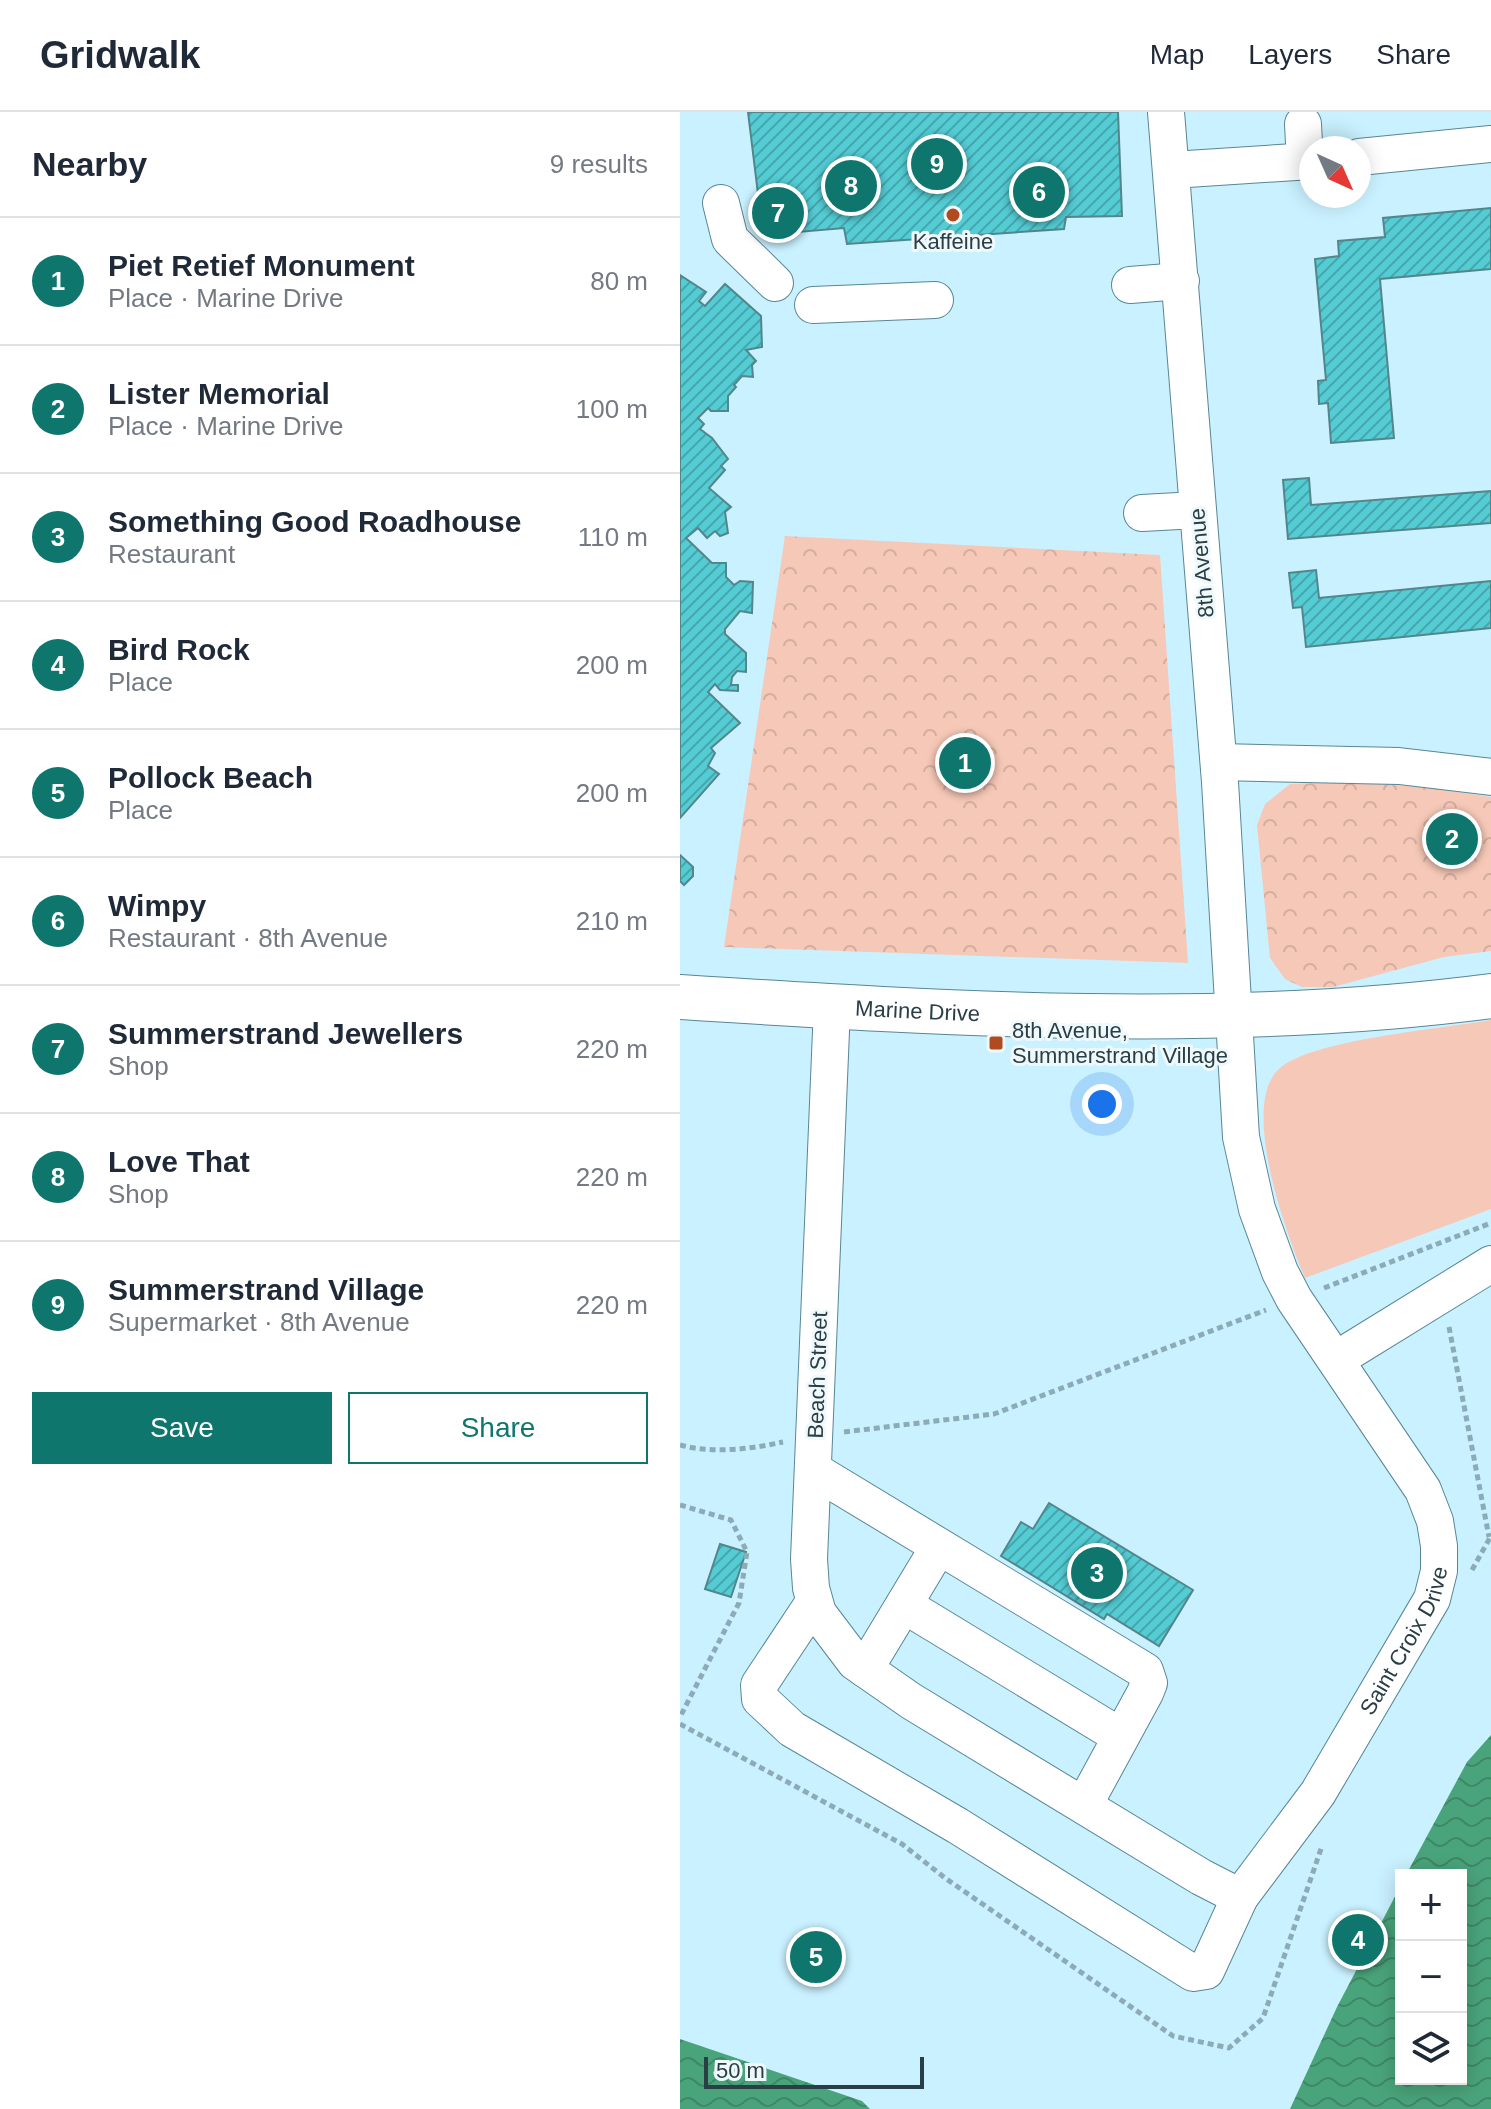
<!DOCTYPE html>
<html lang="en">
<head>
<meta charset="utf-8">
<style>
  :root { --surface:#fff; --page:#f2f2f3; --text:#1f2937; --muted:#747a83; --line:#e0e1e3; --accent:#0f766e }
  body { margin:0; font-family:Arial,sans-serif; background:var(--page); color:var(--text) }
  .controls { position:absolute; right:24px; bottom:24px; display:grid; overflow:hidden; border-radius:0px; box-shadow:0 4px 20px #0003 }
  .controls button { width:72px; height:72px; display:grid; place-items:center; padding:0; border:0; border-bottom:2px solid var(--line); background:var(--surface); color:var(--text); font:40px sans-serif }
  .compass { position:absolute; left:619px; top:24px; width:72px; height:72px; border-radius:50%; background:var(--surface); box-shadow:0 4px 20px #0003; rotate:135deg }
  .scale { position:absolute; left:24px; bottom:20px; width:220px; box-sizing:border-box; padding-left:8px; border:4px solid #2a3e45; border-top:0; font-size:22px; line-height:28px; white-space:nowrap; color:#2a3e45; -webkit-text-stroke:6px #eff9fc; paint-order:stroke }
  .you { position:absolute; left:422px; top:992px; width:28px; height:28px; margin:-20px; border:6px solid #fff; border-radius:50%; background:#1a73e8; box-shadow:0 0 0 12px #1a73e833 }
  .badge { display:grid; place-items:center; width:52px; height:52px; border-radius:50%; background:var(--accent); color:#fff; font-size:26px; font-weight:700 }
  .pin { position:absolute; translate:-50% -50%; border:4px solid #fff; box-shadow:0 2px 8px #0006 }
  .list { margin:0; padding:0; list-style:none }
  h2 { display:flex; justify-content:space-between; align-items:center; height:104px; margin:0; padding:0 32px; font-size:34px }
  h2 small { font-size:26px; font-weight:400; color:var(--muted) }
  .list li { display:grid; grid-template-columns:52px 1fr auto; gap:24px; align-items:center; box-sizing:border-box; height:128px; padding:0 32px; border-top:2px solid var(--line) }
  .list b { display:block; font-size:30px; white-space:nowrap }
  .list p { margin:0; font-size:26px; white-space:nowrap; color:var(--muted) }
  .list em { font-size:26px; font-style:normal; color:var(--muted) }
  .actions { display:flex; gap:16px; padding:24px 32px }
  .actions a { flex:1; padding:18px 0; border:2px solid var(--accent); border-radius:0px; text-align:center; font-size:28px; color:var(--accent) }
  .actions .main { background:var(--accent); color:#fff }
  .icon { flex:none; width:44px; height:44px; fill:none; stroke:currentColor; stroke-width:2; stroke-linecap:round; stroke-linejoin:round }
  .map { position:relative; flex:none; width:811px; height:1997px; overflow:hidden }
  header { display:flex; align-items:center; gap:48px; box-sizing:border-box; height:112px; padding:0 40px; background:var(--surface); border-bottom:2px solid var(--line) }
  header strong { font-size:38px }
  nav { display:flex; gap:44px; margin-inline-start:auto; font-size:28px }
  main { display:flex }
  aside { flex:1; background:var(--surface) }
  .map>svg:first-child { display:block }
</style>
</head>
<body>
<header>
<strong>Gridwalk</strong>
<nav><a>Map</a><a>Layers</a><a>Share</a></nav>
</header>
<main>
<aside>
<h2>Nearby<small>9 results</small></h2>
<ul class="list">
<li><span class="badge">1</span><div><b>Piet Retief Monument</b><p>Place · Marine Drive</p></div><em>80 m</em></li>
<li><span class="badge">2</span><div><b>Lister Memorial</b><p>Place · Marine Drive</p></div><em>100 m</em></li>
<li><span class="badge">3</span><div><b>Something Good Roadhouse</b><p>Restaurant</p></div><em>110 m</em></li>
<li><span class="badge">4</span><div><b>Bird Rock</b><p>Place</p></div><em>200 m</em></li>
<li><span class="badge">5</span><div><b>Pollock Beach</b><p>Place</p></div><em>200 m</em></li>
<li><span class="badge">6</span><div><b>Wimpy</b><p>Restaurant · 8th Avenue</p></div><em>210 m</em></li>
<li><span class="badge">7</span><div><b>Summerstrand Jewellers</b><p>Shop</p></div><em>220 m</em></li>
<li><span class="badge">8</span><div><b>Love That</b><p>Shop</p></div><em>220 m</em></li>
<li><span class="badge">9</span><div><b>Summerstrand Village</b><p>Supermarket · 8th Avenue</p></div><em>220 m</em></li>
</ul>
<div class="actions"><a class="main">Save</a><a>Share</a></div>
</aside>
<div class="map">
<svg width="811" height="1997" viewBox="0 0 811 1997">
  <defs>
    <pattern id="park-crowns" width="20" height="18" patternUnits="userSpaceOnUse" patternTransform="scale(2)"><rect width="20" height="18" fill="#f6c8b7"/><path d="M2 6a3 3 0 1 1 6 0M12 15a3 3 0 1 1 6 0" fill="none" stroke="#d3ad9f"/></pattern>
    <pattern id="water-waves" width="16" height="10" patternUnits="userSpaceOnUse" patternTransform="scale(2)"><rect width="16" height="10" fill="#4aa47b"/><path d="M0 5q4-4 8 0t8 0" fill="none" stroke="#3e8767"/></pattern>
    <pattern id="building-hatch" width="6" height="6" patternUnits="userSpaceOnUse" patternTransform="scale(2)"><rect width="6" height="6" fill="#53ccd4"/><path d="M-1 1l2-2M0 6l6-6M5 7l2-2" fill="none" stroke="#45a7ae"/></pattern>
  </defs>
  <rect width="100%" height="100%" fill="#caf1ff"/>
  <path fill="#f6c8b7" d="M811 908V1097L625 1166C607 1124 559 993 599 957 632 927 762 917 811 908Z"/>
  <g fill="url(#park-crowns)">
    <polygon points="105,424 480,443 508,851 44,835"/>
    <polygon points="676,670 752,676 811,685 811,839 764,845 653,875 622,875 605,867 590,846 577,713 585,692 610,672"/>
  </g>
  <g fill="url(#water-waves)">
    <polygon points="811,1623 811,1997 610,1997 657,1895 721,1773 721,1967 781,1967 781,1763 726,1763 787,1650"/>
    <polygon points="0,1927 182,1989 190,1997 0,1997"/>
  </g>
  <g fill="url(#building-hatch)" stroke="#53868a" stroke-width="2">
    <polygon points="68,0 438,0 442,104 386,105 384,117 167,132 164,116 83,123"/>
    <polygon points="811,96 811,157 700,167 714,326 651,331 648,291 639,292 638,269 646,268 635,147 659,144 658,129 705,125 703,106"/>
    <polygon points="0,163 26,180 19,189 25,194 45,172 81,204 82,235 66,238 76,249 72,253 73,265 62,264 54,273 56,275 48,284 48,299 31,299 28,296 18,306 24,312 20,317 32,326 48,347 41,354 45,358 29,376 51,395 45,400 48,421 40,424 35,419 27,426 18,416 6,426 32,451 46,451 46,465 54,473 60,469 73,470 72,501 60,499 45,517 45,522 66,541 66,560 57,559 52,565 51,573 58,573 58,579 40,578 35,572 28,580 60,611 31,636 35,641 28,654 39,662 0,706"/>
    <polygon points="629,366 631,393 811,379 811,411 608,427 603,368"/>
    <polygon points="636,458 639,486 811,469 811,516 626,535 622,495 613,496 609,461"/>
    <polygon points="0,743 13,755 13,764 4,773 0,769"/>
    <polygon points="369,1391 513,1478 479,1534 427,1502 424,1507 321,1444 341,1410 353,1417"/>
    <polygon points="40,1432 66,1440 51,1485 25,1477"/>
  </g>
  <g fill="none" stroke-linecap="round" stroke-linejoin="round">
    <g stroke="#588695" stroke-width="38">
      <g id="minor">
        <polyline points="623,12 625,50"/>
        <polyline points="679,45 811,32"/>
        <polyline points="492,58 631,49"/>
        <polyline points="41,91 50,127 95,171"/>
        <polyline points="450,173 501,169"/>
        <polyline points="133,193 255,188"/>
        <polyline points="462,401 517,398"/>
        <polyline points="539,650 719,654 811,665"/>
        <path id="s1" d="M152 895 129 1447 131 1476 138 1501 175 1550 231 1589 521 1765 560 1785 638 1681 752 1487 759 1459V1434L755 1409 743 1378 614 1187 600 1160 577 1097 561 1025 540 670 486 0"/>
        <polyline points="657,1247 811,1152"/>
        <polyline points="133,1358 465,1559 469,1571 465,1581 404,1693"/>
        <polyline points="134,1490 79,1573 80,1587 112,1617 278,1714 513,1861 526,1859 560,1785"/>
        <polyline points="224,1493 440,1624"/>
        <polyline points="185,1557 258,1436"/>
      </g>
    </g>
    <g stroke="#588695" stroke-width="46">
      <g id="major">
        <path id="s2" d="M0 885C269 902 543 919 811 884"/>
      </g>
    </g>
    <g stroke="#8cabb6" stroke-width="5" stroke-dasharray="6 4" stroke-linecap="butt">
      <polyline points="644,1176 811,1111"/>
      <polyline points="769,1215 809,1425"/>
      <polyline points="164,1320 314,1302 586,1198"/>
      <path d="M0 1333C34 1342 70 1337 103 1330"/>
      <polyline points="0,1393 51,1408 67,1440 59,1491 0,1605"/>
      <polyline points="792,1458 811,1424"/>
      <polyline points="0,1612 222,1732 265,1766 493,1924 549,1936 583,1906 642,1734"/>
    </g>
    <use href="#minor" stroke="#fff" stroke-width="36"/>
    <use href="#major" stroke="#fff" stroke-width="44"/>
  </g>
  <g fill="#b14b1f" stroke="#eff9fc" stroke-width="3">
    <circle cx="273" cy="103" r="8"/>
    <rect x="308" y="923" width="16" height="16" rx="4"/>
  </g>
  <g text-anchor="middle" stroke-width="6" stroke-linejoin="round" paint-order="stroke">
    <g font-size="22" fill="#2a3e45" stroke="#eff9fc">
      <text x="273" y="137">Kaffeine</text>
      <text x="332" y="926" text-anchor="start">8th Avenue,<tspan x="332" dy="25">Summerstrand Village</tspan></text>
    </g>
    <g font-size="22" fill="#2a3e45" stroke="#eff9fc">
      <text transform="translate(521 451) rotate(-95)" y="8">8th Avenue</text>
      <text dy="8" stroke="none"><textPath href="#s2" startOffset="238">Marine Drive</textPath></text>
      <text transform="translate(137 1263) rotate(-88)" y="8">Beach Street</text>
      <text dy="8" stroke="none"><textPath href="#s1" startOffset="1426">Saint Croix Drive</textPath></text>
    </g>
  </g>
</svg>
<div class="controls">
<button>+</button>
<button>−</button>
<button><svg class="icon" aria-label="layers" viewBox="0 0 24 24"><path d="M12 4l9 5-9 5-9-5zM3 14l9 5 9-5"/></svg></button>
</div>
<svg class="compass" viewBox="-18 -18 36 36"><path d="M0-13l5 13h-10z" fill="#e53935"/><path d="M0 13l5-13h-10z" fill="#747a83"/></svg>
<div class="scale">50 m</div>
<div class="you"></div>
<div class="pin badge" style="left:285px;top:651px">1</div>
<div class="pin badge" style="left:772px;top:727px">2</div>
<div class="pin badge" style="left:417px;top:1461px">3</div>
<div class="pin badge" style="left:678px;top:1828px">4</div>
<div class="pin badge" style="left:136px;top:1845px">5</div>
<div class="pin badge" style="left:359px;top:80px">6</div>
<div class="pin badge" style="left:98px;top:101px">7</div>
<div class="pin badge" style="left:171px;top:74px">8</div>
<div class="pin badge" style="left:257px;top:52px">9</div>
</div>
</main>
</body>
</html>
